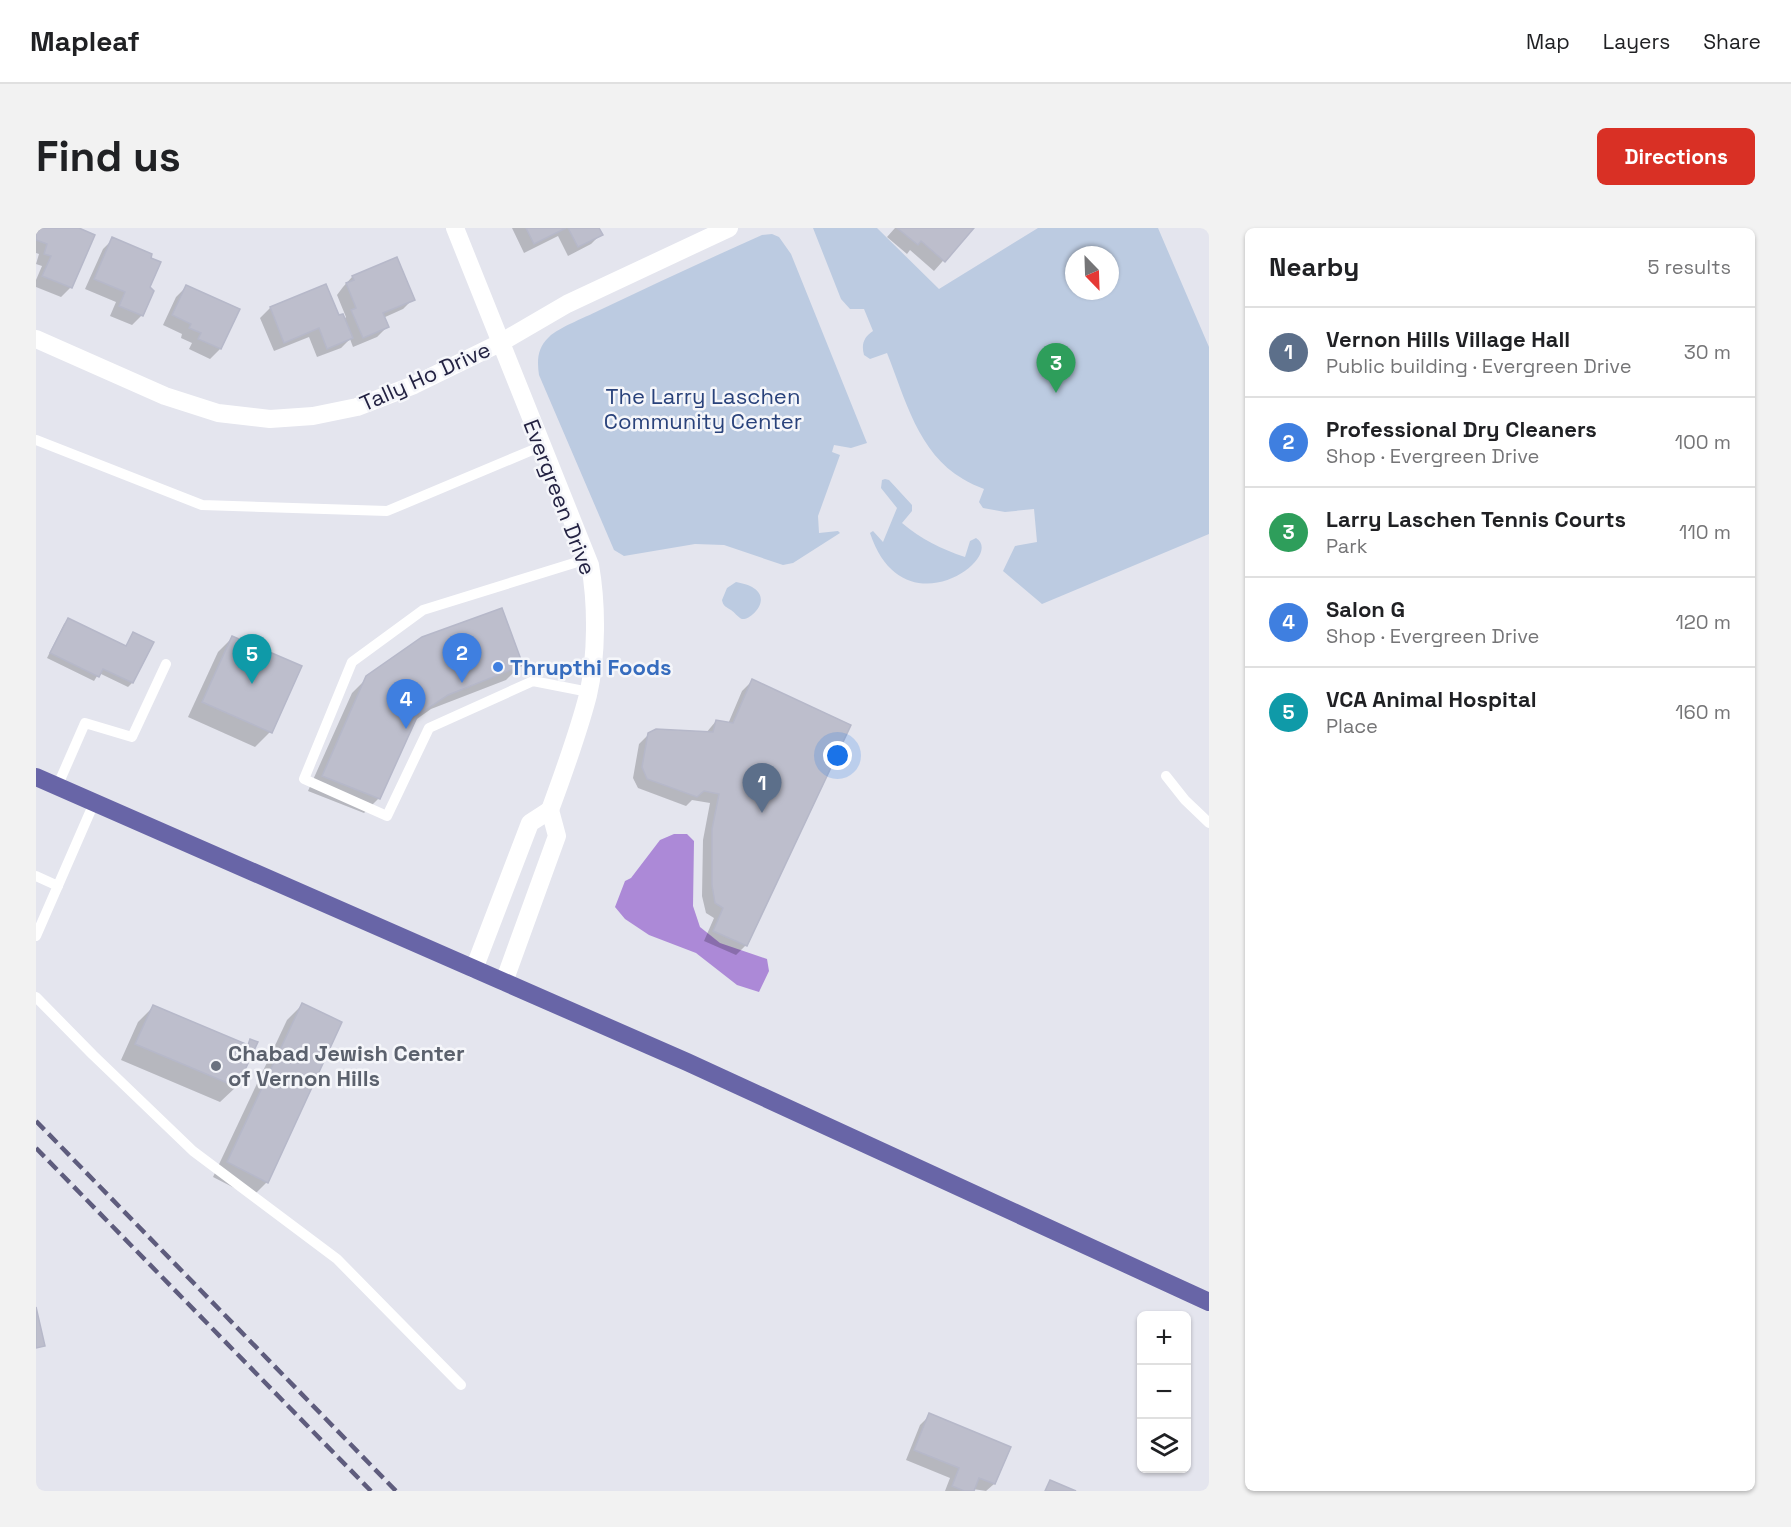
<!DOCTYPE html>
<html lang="en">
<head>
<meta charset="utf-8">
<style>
  :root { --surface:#fff; --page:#f2f2f2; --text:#202124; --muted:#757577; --line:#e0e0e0; --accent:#d93025 }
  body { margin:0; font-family:"Space Grotesk",sans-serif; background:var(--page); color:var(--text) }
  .controls { position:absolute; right:18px; bottom:18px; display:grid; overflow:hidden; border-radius:9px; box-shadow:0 2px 4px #0004 }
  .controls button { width:54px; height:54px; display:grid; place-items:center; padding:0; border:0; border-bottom:2px solid var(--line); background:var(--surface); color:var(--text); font:30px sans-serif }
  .compass { position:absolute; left:1029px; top:18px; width:54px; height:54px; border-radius:50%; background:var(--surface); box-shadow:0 2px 4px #0004; rotate:157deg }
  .you { position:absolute; left:802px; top:528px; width:21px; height:21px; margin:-15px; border:4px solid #fff; border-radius:50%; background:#1a73e8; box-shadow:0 0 0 9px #1a73e833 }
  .badge { display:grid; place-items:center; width:39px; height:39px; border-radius:50%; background:var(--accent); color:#fff; font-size:20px; font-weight:700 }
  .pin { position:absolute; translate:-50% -50px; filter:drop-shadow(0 2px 3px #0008) }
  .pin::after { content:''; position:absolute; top:32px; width:21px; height:18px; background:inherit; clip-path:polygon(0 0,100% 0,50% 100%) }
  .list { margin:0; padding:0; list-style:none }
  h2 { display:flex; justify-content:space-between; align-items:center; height:78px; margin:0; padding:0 24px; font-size:26px }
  h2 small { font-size:20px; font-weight:400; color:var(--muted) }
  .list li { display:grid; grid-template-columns:39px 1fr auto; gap:18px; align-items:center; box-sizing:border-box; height:90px; padding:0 24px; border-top:2px solid var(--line) }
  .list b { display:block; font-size:22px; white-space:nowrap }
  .list p { margin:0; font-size:20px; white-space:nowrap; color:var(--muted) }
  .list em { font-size:20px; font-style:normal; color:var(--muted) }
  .icon { flex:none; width:33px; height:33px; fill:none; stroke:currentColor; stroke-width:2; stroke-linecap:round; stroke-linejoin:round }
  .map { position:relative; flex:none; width:1173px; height:1263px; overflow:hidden; border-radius:9px }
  header { display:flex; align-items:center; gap:36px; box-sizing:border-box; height:84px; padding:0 30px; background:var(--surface); border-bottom:2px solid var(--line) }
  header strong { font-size:28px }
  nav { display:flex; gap:33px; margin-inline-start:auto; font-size:21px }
  .intro { display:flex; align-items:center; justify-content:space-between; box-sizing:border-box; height:144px; padding:0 36px }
  h1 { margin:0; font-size:42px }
  .button { padding:15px 27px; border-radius:9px; background:var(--accent); color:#fff; font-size:21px; font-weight:700 }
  main { display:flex; gap:36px; padding:0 36px }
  aside { flex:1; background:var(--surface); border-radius:9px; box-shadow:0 2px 4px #0004 }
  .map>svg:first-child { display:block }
</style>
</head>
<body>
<header>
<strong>Mapleaf</strong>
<nav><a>Map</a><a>Layers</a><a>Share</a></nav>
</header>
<div class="intro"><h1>Find us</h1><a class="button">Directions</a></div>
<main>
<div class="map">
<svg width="1173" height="1263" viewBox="0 0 1173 1263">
  <rect width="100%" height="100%" fill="#e4e5ee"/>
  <g fill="#bccbe1" fill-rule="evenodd">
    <path d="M777 0H841L903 61 1002 0H1122L1173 119V306L1006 376 967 343 979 318 1001 314 998 281 969 284 947 280 943 274 948 261C941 258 933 255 927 251 882 225 869 170 851 125L834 131 828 127C825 116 828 109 837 103L828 81H814L805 71ZM1038 27H1074V63H1038Z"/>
    <path d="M736 6 743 9 755 26 831 215 815 220 798 217 796 224 804 227 782 288 783 305 802 303 804 305 757 335 747 337 688 317 659 316 588 328 578 322 503 147C501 133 501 120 513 109 523 99 553 88 566 81 619 56 672 31 726 7Z"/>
    <path d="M849 251 853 252 876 277V283L866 295C885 311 905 321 929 329L934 313 940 310C971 329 867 405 834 305L837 303 847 314 861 280 845 260 846 252Z"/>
    <path d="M700 354C746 362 716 393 706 391 703 390 698 384 695 382 690 379 687 378 686 372L691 360Z"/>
  </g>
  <polygon fill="#ac89d7" points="638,606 651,606 658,613 657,678 664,699 684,715 731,731 733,743 723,764 701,757 660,725 613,707 589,691 579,679 589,653 595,650 624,612"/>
  <g fill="#0003">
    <polygon points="0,0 39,0 35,59 25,69 0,59 0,52 6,38 0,36 3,26 0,25"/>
    <polygon points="476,0 562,0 565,6 555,16 532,28 522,8 488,25"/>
    <polygon points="859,0 936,0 898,43 874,22 871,26 851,9"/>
    <polygon points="77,11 112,60 106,87 96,97 74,88 80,74 49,61 67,21"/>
    <polygon points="360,31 377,71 367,81 347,90 351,99 341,109 317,119 314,111 305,120 281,129 273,109 238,123 224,90 234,80 289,58 302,89 308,92 310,89 301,67 307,59 316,49"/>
    <polygon points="150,59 202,82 184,121 174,131 153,121 156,115 145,110 146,106 127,97 140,69"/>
    <polygon points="32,392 89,419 97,406 96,455 92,459 63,445 58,453 11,430 28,396"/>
    <polygon points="197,409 264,439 234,504 219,519 152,489 182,424"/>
    <polygon points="485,437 470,452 395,481 378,493 343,570 328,585 272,563 316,465 331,450"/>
    <polygon points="716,453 710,717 700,727 668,713 678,690 670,685 666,668 667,612 674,575 656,572 650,578 602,560 597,550 603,516 613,506 670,505 680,493 692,496 706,463"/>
    <polygon points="266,777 231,954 216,969 177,949 251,792"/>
    <polygon points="117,779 210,818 215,813 220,815 200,859 184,874 85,832 102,794"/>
    <polygon points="894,1187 973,1219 958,1256 950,1263 937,1261 936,1263 909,1263 914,1250 870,1232 884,1197"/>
  </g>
  <g fill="#bdbecc" stroke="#b6b8c9" stroke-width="1.5">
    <polygon points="0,0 43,0 59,7 36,60 6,48 15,28 8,26 11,16 0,12"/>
    <polygon points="490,0 530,0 498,16"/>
    <polygon points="532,0 563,0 567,7 542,19"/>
    <polygon points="861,0 938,0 909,34 885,13 882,17"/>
    <polygon points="76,9 116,26 115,30 125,34 114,59 118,63 107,88 83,78 89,64 58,51"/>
    <polygon points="361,29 379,72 347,85 353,99 327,110 315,82 320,80 310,55 318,52 316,48"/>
    <polygon points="290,56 303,87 307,86 317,110 291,121 283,100 248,115 234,79"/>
    <polygon points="150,57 204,81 185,121 162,111 165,105 153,100 155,96 136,87"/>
    <polygon points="466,380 487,437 412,467 382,487 344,571 286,548 330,448 386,409"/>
    <polygon points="32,390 90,418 97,404 118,414 97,455 67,441 63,449 14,425"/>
    <polygon points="196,408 266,438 236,505 166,474"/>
    <polygon points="716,451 815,497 711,718 677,703 687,680 679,675 676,657 676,601 683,566 668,563 661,569 611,551 606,539 612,505 620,501 677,504 680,492 697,495"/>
    <polygon points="266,775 306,794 232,955 191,934"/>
    <polygon points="117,777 212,817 214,811 222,814 201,859 99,816"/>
    <polygon points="0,1079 9,1118 0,1120"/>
    <polygon points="893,1185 975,1219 959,1256 943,1250 938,1263 928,1263 916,1258 923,1240 878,1222"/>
    <polygon points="1014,1252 1040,1263 1009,1263"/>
  </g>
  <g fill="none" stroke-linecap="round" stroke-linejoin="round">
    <g stroke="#fff" stroke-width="10">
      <polyline points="0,212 166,277 351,283 506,218"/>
      <polyline points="551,331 387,382 316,434 268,551 351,588 393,500 497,453 553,464"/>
      <polyline points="1130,548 1149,572 1173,595"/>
      <polyline points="21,559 49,495 96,509 130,436"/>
      <polyline points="0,648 22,658"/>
      <polyline points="0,708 58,575"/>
      <polyline points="0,769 57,827 157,923 301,1031 425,1157"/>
    </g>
    <g stroke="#fff" stroke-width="18">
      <path d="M419 0 554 337C561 376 561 428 552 467 542 506 528 544 514 582"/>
      <polyline points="0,111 129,168 182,185 234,191 277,188 321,179 378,157 464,115 531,76 693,0"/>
      <polyline points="438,741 494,595 514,582 521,608 468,754"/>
    </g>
    <polyline stroke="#6865a7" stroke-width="18" points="0,549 651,834 1173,1074"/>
    <g stroke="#5e5c7d" stroke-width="4.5" stroke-dasharray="12 6" stroke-linecap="butt">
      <polyline points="0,893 360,1263"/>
      <polyline points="0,920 335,1263"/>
    </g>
  </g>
  <circle fill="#3f7fe0" stroke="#f5f6fa" stroke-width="2" cx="462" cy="439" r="6"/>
  <circle fill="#6b7280" stroke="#f5f6fa" stroke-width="2" cx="180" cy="838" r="6"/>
  <g text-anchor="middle" stroke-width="5" stroke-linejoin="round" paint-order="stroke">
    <g font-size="22" fill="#232242" stroke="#f5f6fa">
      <text transform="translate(389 148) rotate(-24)" y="8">Tally Ho Drive</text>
      <text transform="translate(524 269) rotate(69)" y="8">Evergreen Drive</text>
    </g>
    <g font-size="22" fill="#29427b" stroke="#f5f6fa">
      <text x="667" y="176">The Larry Laschen<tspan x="667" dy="25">Community Center</tspan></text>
    </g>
    <g font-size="22" font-weight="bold" fill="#366cbe" stroke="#f5f6fa" text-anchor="start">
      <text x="474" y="447">Thrupthi Foods</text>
    </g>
    <g font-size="22" font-weight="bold" fill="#5b616d" stroke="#f5f6fa" text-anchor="start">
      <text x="192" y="833">Chabad Jewish Center<tspan x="192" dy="25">of Vernon Hills</tspan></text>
    </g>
  </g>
</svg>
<div class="controls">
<button>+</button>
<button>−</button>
<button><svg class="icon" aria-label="layers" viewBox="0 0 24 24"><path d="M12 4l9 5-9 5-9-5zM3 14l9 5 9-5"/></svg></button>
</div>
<svg class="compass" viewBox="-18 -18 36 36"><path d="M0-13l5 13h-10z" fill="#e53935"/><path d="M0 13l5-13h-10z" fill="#757577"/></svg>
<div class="you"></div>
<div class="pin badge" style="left:726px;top:585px;background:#5c6f8a">1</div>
<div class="pin badge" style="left:426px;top:455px;background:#3f7fe0">2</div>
<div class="pin badge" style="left:1020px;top:165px;background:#2e9e5b">3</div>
<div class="pin badge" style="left:370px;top:501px;background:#3f7fe0">4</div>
<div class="pin badge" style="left:216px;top:456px;background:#0f9aa8">5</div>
</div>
<aside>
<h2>Nearby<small>5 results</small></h2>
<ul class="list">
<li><span class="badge" style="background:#5c6f8a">1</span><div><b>Vernon Hills Village Hall</b><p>Public building · Evergreen Drive</p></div><em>30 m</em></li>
<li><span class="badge" style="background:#3f7fe0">2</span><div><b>Professional Dry Cleaners</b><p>Shop · Evergreen Drive</p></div><em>100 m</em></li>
<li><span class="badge" style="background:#2e9e5b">3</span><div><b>Larry Laschen Tennis Courts</b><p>Park</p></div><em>110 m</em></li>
<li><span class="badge" style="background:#3f7fe0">4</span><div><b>Salon G</b><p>Shop · Evergreen Drive</p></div><em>120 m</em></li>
<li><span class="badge" style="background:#0f9aa8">5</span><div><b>VCA Animal Hospital</b><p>Place</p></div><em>160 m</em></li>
</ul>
</aside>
</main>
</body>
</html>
